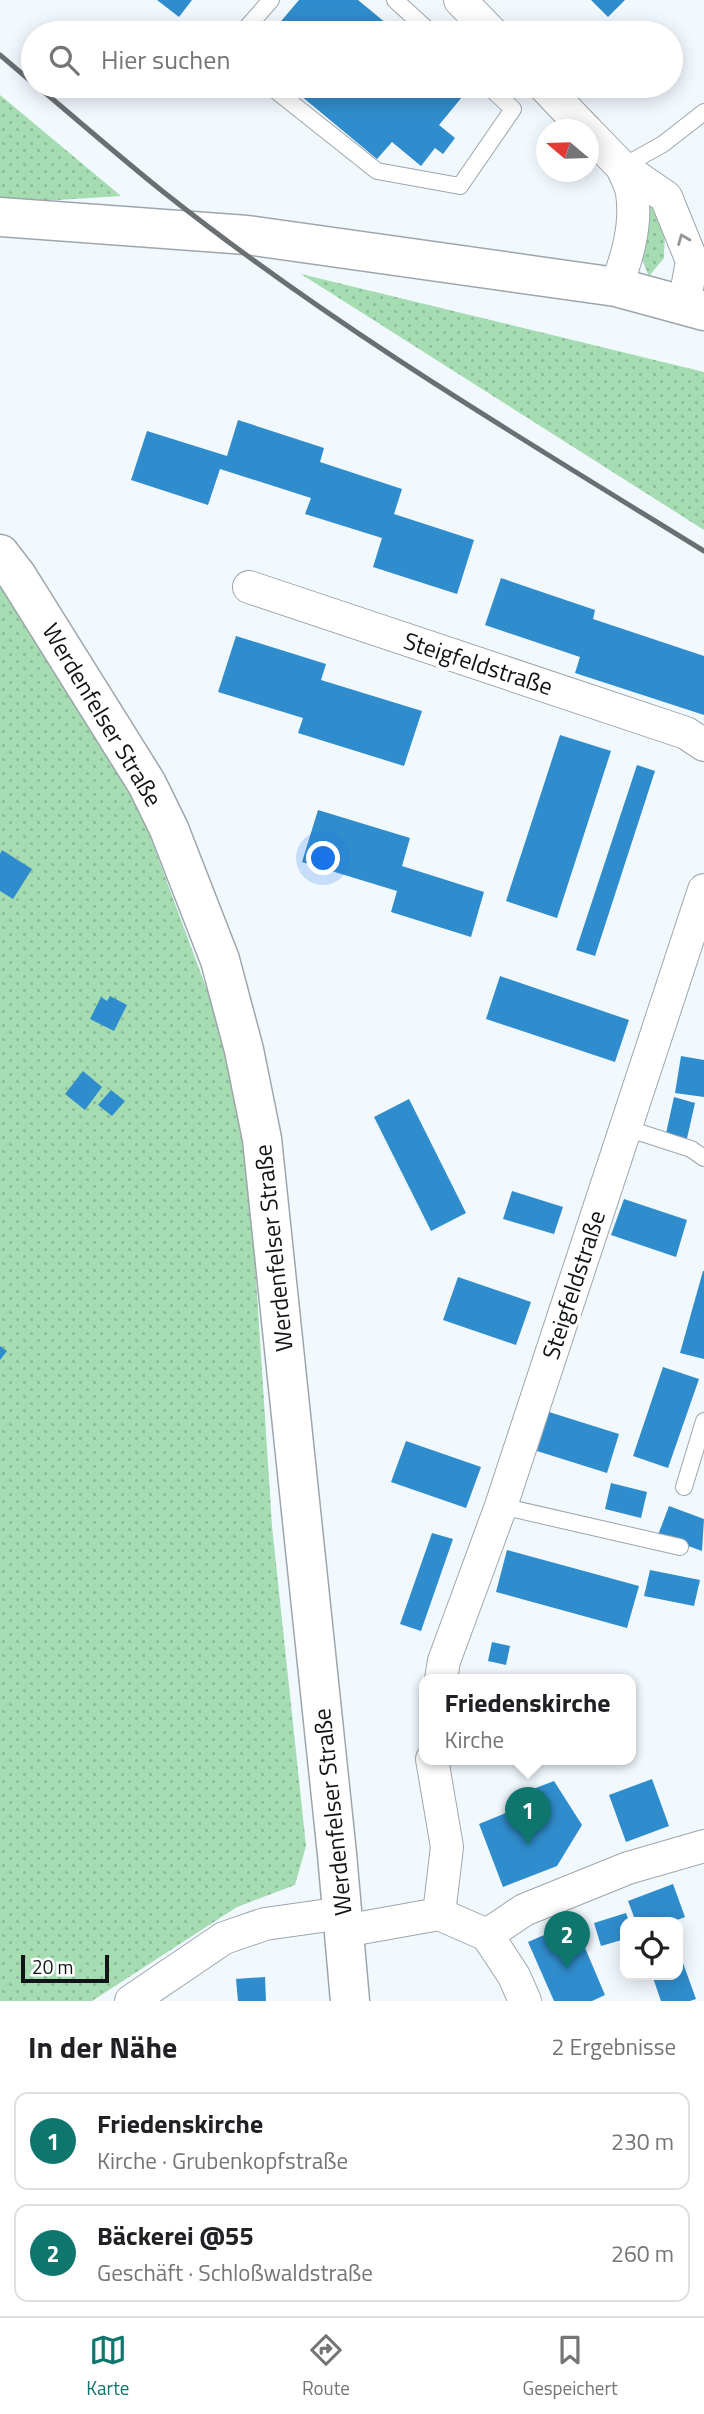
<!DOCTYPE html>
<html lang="de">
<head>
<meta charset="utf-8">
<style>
  :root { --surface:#fff; --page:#f6f6f6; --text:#202124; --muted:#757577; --line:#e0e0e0; --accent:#0f766e }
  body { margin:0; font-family:"Titillium Web",sans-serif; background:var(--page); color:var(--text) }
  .controls { position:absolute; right:21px; bottom:21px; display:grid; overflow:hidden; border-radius:14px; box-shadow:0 4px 18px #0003 }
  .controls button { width:63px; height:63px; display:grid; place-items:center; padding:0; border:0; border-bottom:2px solid var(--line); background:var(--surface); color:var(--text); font:35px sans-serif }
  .compass { position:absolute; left:536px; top:119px; width:63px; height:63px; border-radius:50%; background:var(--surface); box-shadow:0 4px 18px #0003; rotate:289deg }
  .scale { position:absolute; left:21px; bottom:18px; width:88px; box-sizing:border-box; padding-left:7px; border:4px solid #121517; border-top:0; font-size:19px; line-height:24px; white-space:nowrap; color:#121517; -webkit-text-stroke:5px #fff; paint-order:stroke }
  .you { position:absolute; left:324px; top:859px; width:24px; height:24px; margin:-18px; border:5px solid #fff; border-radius:50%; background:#1a73e8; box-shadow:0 0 0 10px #1a73e833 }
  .badge { display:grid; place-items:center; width:46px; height:46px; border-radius:50%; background:var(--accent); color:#fff; font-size:23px; font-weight:700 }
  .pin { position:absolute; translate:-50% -58px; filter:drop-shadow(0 2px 4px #0008) }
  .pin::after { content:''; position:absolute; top:37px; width:24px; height:21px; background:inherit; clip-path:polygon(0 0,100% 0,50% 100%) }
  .popup { position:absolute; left:419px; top:1674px; width:217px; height:91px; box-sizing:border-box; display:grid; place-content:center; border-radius:14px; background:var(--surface); filter:drop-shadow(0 2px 5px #0005); font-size:23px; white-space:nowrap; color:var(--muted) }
  .popup b { font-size:26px; color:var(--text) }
  .popup::after { content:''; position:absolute; left:50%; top:100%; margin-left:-14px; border:14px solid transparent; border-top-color:var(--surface) }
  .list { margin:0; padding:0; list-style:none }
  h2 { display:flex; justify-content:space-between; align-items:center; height:91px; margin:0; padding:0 28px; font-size:30px }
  h2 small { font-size:23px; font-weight:400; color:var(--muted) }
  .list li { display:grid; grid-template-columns:46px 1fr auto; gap:21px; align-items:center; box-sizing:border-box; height:98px; margin:0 14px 14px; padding:0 14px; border:2px solid var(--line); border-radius:14px }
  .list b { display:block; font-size:26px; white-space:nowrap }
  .list p { margin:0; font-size:23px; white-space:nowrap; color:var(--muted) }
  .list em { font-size:23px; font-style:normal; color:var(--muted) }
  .icon { flex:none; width:38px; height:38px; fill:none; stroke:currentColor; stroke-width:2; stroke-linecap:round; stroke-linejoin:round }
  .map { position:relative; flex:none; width:704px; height:2001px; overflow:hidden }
  .search { position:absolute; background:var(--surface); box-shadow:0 4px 18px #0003; left:21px; right:21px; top:21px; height:77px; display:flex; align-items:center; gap:18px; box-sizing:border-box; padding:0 24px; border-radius:38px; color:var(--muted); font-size:26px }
  .sheet { height:315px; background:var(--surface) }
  nav { display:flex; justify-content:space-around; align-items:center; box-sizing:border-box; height:98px; border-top:2px solid var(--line); background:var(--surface); font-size:19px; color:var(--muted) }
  nav a { display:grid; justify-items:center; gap:4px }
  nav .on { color:var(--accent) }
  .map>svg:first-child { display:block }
</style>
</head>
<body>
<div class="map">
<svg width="704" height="2001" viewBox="0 0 704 2001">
  <defs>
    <pattern id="grass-dots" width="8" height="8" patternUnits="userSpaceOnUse" patternTransform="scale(1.75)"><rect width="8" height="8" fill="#a5dcb2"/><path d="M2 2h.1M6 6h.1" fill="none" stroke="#8dbc98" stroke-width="1.8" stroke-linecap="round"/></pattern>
  </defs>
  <rect width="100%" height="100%" fill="#f1f8fe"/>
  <g fill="url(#grass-dots)">
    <polygon points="0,95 121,196 42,201 0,197"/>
    <polygon points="643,201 657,211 665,230 664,258 649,276 639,253"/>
    <polygon points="301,274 704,372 704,530"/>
    <polygon points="0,582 107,744 144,820 217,1017 248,1153 272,1526 306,1846 295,1885 237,1907 92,2001 0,2001"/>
  </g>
  <g fill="#308dcd">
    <polygon points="157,0 192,0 179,17"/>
    <polygon points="299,0 358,0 398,33 271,33"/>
    <polygon points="591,0 625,0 608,17"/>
    <polygon points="289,86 461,86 467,91 439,125 455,138 443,154 435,148 421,166 392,142 377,159"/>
    <polygon points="238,420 324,448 320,462 402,489 394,514 474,540 457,594 373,567 382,538 305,514 311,498 220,469 208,505 131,480 147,431 227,456"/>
    <polygon points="501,578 595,610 593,619 704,656 704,715 575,673 580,657 485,625"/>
    <polygon points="236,636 326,664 321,680 422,711 404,766 298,733 303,718 218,692"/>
    <polygon points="560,735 611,751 557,918 506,901"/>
    <polygon points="637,765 655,771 595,956 576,950"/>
    <polygon points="318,810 410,838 402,866 484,892 471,937 391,912 397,891 302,862"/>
    <polygon points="2,850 32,869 13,899 0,891 0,854"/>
    <polygon points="500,976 629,1020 615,1062 486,1019"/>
    <polygon points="110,996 127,1005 114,1031 90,1019 101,997 107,1001"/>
    <polygon points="681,1056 704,1060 704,1097 675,1093"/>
    <polygon points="83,1071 102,1087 85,1110 65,1094"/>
    <polygon points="111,1090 125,1101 112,1116 98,1105"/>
    <polygon points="674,1097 695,1103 686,1143 665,1138"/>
    <polygon points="409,1099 466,1213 431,1231 374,1117"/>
    <polygon points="512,1191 563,1207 554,1234 503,1219"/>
    <polygon points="624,1199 687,1220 676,1257 611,1235"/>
    <polygon points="703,1271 704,1271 704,1359 680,1353"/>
    <polygon points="458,1277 531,1302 516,1345 443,1320"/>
    <polygon points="0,1346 7,1351 0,1360"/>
    <polygon points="663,1367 699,1379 668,1468 633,1456"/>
    <polygon points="549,1412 619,1434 607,1473 537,1451"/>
    <polygon points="406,1441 481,1467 466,1508 391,1482"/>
    <polygon points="611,1483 647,1492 641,1518 605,1509"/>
    <polygon points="669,1506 704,1519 702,1551 658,1535"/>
    <polygon points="432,1533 453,1539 421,1631 400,1624"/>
    <polygon points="507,1550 639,1586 627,1628 496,1592"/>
    <polygon points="650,1570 700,1580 694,1606 644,1596"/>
    <polygon points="492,1642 510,1646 506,1665 488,1661"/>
    <polygon points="652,1779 669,1826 626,1842 609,1795"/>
    <polygon points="554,1781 582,1825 557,1866 503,1887 479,1824 518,1808 515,1796"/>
    <polygon points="673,1884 685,1917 672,1922 636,1922 628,1901"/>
    <polygon points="626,1913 629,1922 625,1922 625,1939 601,1946 594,1923"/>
    <polygon points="574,1922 605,1995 592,2001 554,2001 528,1942"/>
    <polygon points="683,1963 696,1999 690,2001 661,2001 652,1975 678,1975 678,1965"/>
    <polygon points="265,1977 266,2001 238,2001 236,1979"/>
  </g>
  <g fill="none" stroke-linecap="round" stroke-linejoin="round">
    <g stroke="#9ea6ad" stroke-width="18">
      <g id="service">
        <polyline points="395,0 431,33"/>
        <polyline points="242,33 271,0"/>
        <polyline points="270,86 377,171 460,186 513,109 488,86"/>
        <polyline points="622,167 663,144 704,112"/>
        <polyline points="626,1128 691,1149 704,1158"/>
        <polyline points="684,1487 704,1421"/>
        <polyline points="501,1506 680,1547"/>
      </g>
    </g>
    <g stroke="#9ea6ad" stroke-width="34">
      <g id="minor">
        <polyline points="460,0 492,33"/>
        <polyline points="544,86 586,130"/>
        <polyline points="588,132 622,167 666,197 692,261 684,305"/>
        <path d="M616 287C627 258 637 225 632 193 631 185 625 175 622 167"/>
        <polyline points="249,587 686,733 704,745"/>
        <polyline points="441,1679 444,1661 501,1506 704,890"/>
        <polyline points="432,1759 447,1847 439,1914"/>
        <polyline points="344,1931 439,1914 487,1935"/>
        <polyline points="487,1935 524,1910 628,1868 704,1846"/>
        <polyline points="487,1935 514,1976 525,2001"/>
        <polyline points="131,2001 224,1938 265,1924 343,1913"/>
      </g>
    </g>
    <g stroke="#9ea6ad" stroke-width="41">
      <g id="tertiary">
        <polyline points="0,217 247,235 616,287 704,311"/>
        <polyline points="0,554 17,576 147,784 169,829 220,960 244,1050 262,1139 337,1854 350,2001"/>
      </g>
    </g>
    <use href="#service" stroke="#fff" stroke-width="16"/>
    <use href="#minor" stroke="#fff" stroke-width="32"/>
    <use href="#tertiary" stroke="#fff" stroke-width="38"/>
    <g stroke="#6a6f72" stroke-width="5">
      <polyline points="0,55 33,83"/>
      <path d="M37 86C80 122 122 159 166 194 335 328 521 438 704 551"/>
    </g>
  </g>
  <defs><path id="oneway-chevron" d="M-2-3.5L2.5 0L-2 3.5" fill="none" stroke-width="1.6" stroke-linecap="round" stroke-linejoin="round" transform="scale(1.75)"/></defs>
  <use stroke="#949697" href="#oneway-chevron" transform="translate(683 239) rotate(-112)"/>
  <g text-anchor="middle" stroke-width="7" stroke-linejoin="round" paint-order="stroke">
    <g font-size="24" fill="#121517" stroke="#fff">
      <text transform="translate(478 664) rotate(18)" y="8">Steigfeldstraße</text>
      <text transform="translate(102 715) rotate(59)" y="8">Werdenfelser Straße</text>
      <text transform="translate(274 1248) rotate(-96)" y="8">Werdenfelser Straße</text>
      <text transform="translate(574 1285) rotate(-72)" y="8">Steigfeldstraße</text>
      <text transform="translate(333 1812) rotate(-96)" y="8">Werdenfelser Straße</text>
    </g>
  </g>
</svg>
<div class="controls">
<button><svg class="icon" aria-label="locate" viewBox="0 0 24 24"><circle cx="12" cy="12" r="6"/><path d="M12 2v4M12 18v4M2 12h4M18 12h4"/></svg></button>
</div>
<svg class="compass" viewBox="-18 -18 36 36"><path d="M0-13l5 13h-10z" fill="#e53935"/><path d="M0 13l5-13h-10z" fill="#757577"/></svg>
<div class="scale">20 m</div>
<div class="you"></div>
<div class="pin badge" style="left:528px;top:1845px">1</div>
<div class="popup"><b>Friedenskirche</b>Kirche</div>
<div class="pin badge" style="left:567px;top:1969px">2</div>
<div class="search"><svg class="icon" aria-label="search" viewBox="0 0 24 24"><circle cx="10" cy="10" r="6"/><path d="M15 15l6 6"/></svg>Hier suchen</div>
</div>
<section class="sheet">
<h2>In der Nähe<small>2 Ergebnisse</small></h2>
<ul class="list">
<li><span class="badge">1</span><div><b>Friedenskirche</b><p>Kirche · Grubenkopfstraße</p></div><em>230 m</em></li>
<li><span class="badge">2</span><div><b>Bäckerei @55</b><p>Geschäft · Schloßwaldstraße</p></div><em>260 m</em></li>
</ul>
</section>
<nav>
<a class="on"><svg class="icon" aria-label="map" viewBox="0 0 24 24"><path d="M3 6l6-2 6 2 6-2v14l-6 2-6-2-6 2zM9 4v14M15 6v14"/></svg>Karte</a>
<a><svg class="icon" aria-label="directions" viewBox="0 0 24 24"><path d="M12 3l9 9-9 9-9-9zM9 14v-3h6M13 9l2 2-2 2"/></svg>Route</a>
<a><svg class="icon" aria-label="saved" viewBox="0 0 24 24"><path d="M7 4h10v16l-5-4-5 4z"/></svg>Gespeichert</a>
</nav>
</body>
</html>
